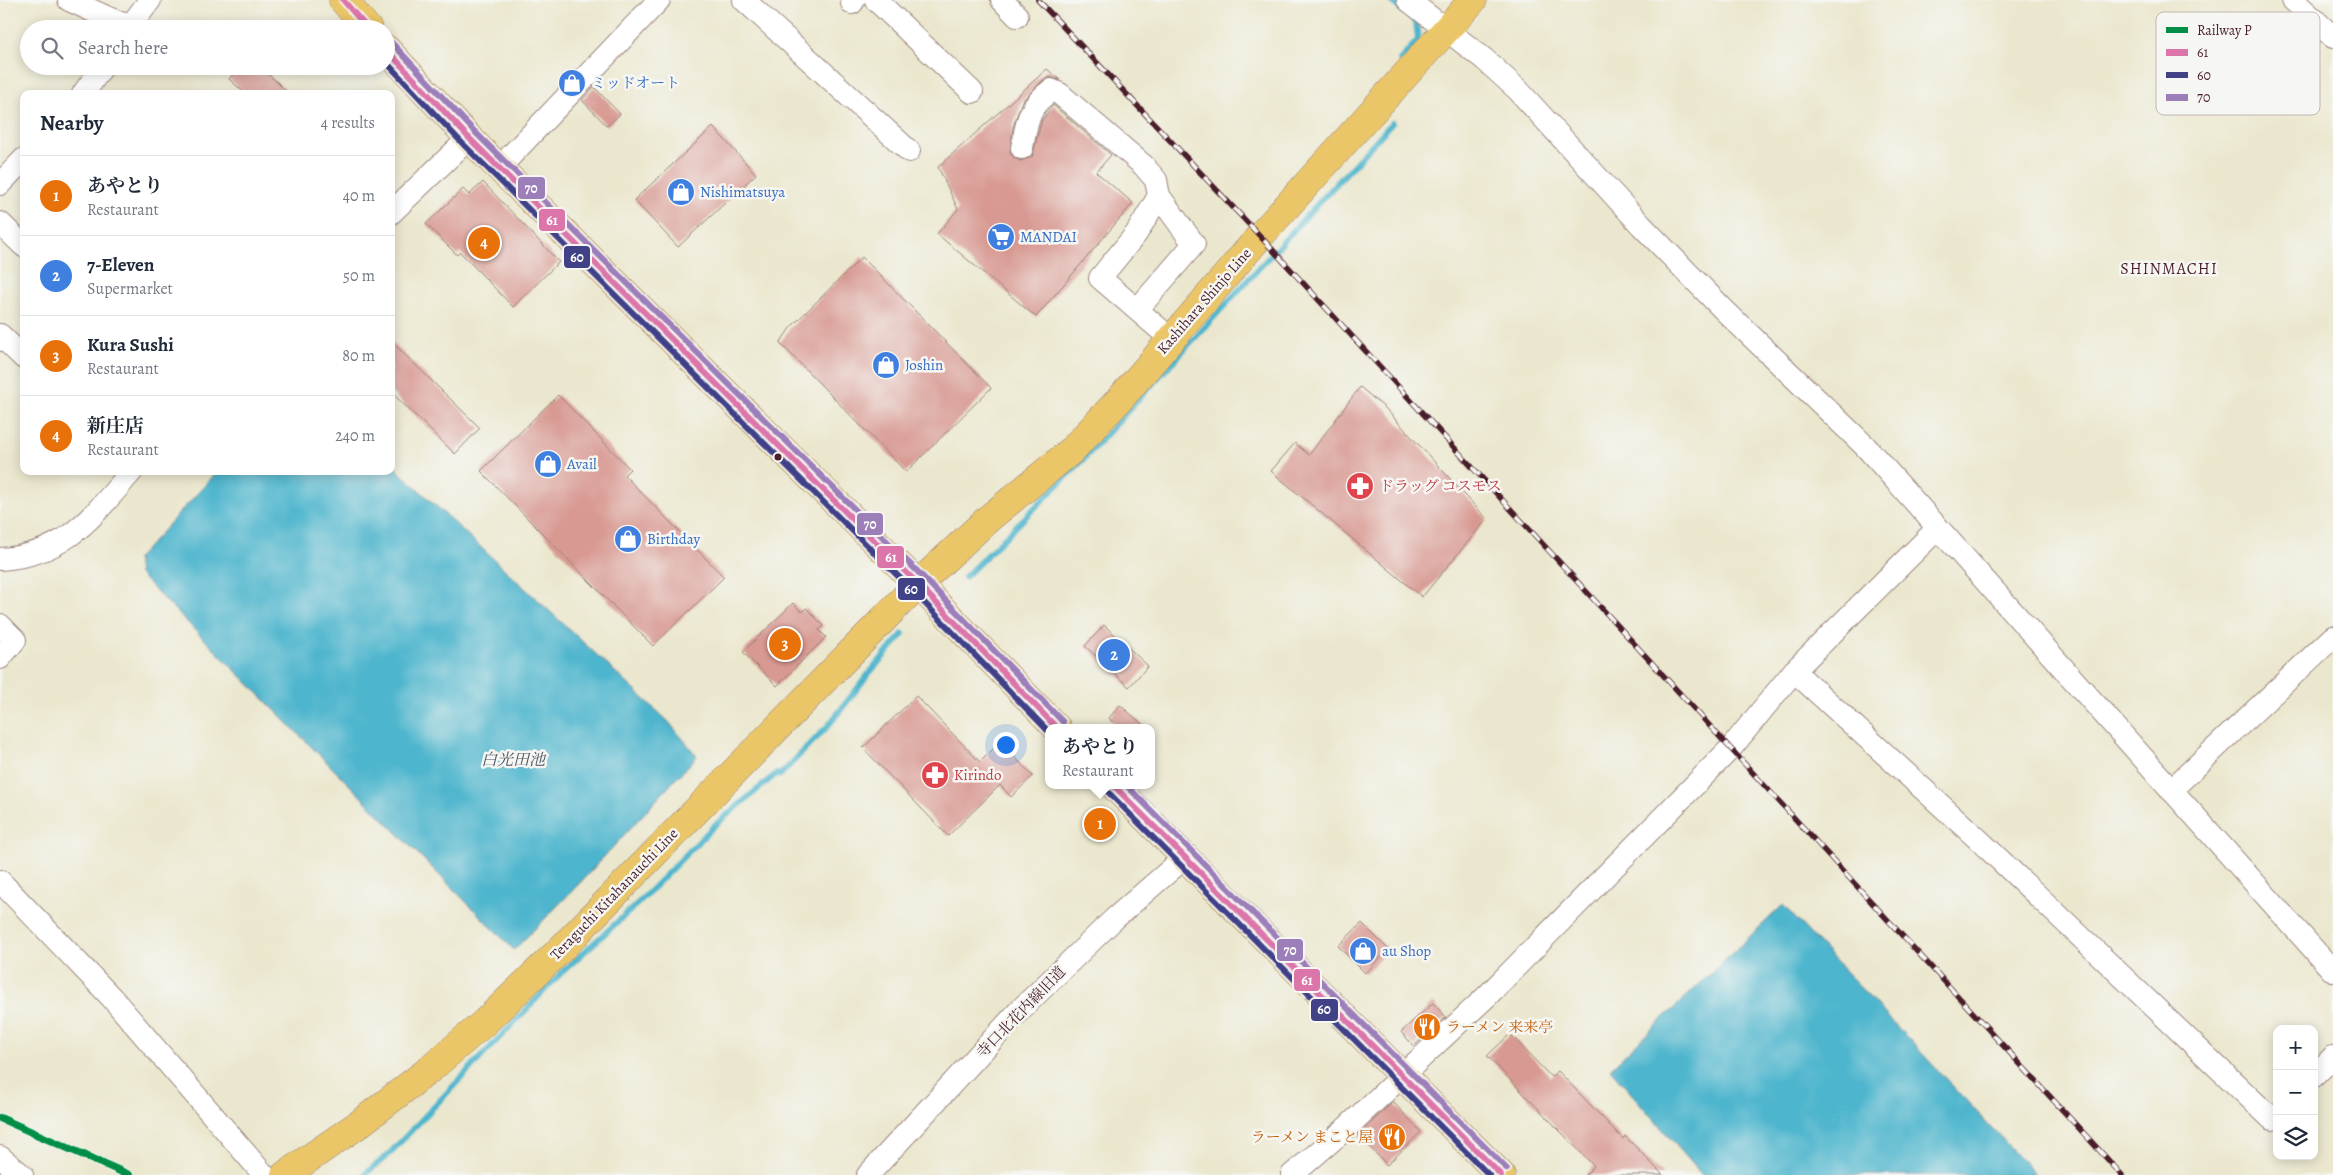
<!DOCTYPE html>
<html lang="en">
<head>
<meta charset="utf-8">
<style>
  :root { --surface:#fff; --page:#f2f2f3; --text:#1f2937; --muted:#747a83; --line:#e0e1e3; --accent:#c8321e }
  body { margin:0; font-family:Alegreya,"Noto Serif JP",serif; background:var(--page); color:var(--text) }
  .controls { position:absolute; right:15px; bottom:15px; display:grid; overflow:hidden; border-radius:10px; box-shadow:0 2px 12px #0003 }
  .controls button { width:45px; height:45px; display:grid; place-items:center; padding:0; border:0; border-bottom:1px solid var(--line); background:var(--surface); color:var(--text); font:25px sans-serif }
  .you { position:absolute; left:1005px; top:744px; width:18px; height:18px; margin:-12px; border:4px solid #fff; border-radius:50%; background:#1a73e8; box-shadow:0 0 0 8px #1a73e833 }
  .badge { display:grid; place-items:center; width:32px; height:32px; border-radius:50%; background:var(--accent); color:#fff; font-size:16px; font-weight:700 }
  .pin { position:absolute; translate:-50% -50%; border:2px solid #fff; box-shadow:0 1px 5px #0006 }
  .popup { position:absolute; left:1045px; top:724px; width:110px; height:65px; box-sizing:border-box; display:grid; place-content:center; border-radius:10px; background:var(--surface); filter:drop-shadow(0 1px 4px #0005); font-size:16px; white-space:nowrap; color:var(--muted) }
  .popup b { font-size:19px; color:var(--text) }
  .popup::after { content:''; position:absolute; left:50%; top:100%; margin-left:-10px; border:10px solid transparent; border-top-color:var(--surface) }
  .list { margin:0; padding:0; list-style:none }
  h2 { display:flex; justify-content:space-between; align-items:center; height:65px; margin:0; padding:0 20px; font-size:21px }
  h2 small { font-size:16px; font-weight:400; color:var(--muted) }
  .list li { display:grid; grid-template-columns:32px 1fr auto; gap:15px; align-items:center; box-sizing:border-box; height:80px; padding:0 20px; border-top:1px solid var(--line) }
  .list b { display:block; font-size:19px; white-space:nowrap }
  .list p { margin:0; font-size:16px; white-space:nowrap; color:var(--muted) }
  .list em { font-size:16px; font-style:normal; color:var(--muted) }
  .icon { flex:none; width:28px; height:28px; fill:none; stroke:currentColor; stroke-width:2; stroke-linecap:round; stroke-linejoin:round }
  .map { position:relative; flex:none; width:2333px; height:1175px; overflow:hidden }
  .search { position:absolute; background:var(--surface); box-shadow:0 2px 12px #0003; left:20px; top:20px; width:375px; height:55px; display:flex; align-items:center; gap:12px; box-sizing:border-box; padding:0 18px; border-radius:28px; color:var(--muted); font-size:19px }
  .panel { position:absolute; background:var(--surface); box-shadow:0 2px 12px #0003; left:20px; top:90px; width:375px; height:385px; border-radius:10px }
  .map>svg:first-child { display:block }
</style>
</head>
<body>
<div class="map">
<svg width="2333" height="1175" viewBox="0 0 2333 1175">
  <rect width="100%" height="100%" fill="#f6f6f2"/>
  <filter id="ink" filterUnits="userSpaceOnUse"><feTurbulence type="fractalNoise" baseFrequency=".02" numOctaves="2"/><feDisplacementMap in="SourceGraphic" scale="10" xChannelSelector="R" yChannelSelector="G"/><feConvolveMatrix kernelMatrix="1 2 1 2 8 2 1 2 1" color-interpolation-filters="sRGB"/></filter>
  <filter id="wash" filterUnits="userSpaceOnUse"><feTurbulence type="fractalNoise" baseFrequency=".0096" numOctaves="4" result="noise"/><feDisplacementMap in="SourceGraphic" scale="20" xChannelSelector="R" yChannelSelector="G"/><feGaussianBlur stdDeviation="1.12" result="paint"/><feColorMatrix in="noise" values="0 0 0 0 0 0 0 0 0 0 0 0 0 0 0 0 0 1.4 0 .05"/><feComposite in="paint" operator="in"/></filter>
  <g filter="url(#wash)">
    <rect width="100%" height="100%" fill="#ebe7ce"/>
    <g fill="#4eb5cd" stroke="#4c6a7c">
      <polygon points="391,464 668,721 697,756 578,885 514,950 139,574 137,559 218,471 391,471"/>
      <polygon points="1783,905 2036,1175 1702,1175 1610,1069"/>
    </g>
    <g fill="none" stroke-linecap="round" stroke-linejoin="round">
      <g stroke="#4eb5cd" stroke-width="6">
        <polyline points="1390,0 1416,22 1418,40 1400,60"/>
        <polyline points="965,577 1082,461 1392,123"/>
        <polyline points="364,1175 389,1154 560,974 635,906 715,825 776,774 780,775 828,726 871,671 903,634"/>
      </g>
    </g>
    <g id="blocks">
      <g fill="#d89992">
        <polygon points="240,66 259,66 290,94 246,94 229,79"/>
        <polygon points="1047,69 1060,80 1050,77 1043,80 1022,101 1013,127 1010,153 1014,158 1020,161 1032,157 1042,120 1053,105 1111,155 1096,172 1133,203 1036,317 937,234 958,209 938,167"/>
        <polygon points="594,87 620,114 607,126 582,100"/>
        <polygon points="713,127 756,174 678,247 634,200"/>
        <polygon points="483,182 559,262 513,307 460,252 457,255 426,224 463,189 469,195"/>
        <polygon points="862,257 991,388 906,472 780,343 790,328"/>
        <polygon points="391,341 480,428 455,454 391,392"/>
        <polygon points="1360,387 1385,408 1487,519 1422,597 1271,471 1295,443 1309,455"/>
        <polygon points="558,395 630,469 624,475 724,577 653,646 481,471"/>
        <polygon points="793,603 802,612 806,608 824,626 819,630 826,637 777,686 743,652"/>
        <polygon points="1104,625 1148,666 1129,687 1085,646"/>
        <polygon points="916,696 980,762 1000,742 1033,776 1011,797 1000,785 948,836 863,748"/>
        <polygon points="1120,705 1147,728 1119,728 1109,718"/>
        <polygon points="1362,923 1389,950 1365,973 1338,946"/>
        <polygon points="1433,1003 1446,1017 1414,1046 1401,1032"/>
        <polygon points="1510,1034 1551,1077 1558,1071 1623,1139 1625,1136 1663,1175 1585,1175 1594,1166 1487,1056"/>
        <polygon points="1393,1102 1421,1132 1387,1165 1358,1135"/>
      </g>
    </g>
  </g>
  <g filter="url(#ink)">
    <use href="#blocks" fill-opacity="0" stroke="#9a837c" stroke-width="1"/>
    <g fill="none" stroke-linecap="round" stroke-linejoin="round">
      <g stroke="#9a837c" stroke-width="24">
        <g id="minor">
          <polyline points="69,0 115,21 132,24"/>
          <polyline points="744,0 909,151"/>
          <polyline points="876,0 972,92"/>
          <polyline points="1002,0 1017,16"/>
          <polyline points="1408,0 1484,59 1518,90 1642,226 1723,309 1865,446 2333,971"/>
          <polyline points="2293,0 2333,37"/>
          <polyline points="852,3 854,0"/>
          <polyline points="128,29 150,0"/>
          <polyline points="83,94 103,66"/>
          <path d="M1022 148C1027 121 1028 107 1051 90L1060 94 1143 165 1156 180 1159 196"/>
          <polyline points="499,168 659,0"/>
          <polyline points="0,184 24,159"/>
          <polyline points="391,213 469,138"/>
          <polyline points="0,223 24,246"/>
          <polyline points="1137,310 1194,244 1159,196 1136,234 1100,278 1171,339"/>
          <polyline points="0,335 24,358"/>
          <path d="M0 559C66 555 92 517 132 471"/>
          <polyline points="0,625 15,640 0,658"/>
          <polyline points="1794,671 1980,841 2272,1119 2277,1114"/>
          <polyline points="2171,790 2333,637"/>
          <polyline points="0,881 112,998 264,1175"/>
          <polyline points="2314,1076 2333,1057"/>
          <polyline points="0,1157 22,1175"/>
          <polyline points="868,1175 1018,1012 1114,919 1184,858"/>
          <polyline points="1292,1175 1343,1131 1486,997 1731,748 1794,671 1937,529"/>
        </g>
      </g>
      <g stroke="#9a837c" stroke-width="29">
        <polyline id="major" points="285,1175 359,1124 429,1070 485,1022 558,952 918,584 988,519 1071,451 1121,398 1260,236 1473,0"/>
      </g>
      <g stroke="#9a837c" stroke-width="29">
        <g id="highway">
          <polyline points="343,0 368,29"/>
          <polyline points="386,49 469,138 918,584 1057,728"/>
          <polyline points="1113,785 1501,1175"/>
        </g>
      </g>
      <use href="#minor" stroke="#fff" stroke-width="22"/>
      <use href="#major" stroke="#ebc669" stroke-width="28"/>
      <use href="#highway" stroke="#ebc669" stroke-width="28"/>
      <g stroke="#4a1f2b" stroke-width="5.5">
        <polyline id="rail" points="1038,0 1260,236 2122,1175"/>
      </g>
      <use href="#rail" stroke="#f6f6f2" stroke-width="4" stroke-dasharray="11" stroke-linecap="butt"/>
      <g stroke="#f6f6f2" stroke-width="10">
        <g id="bus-1">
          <polyline points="343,0 368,29"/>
          <polyline points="386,49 469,138 918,584 1057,728"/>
          <polyline points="1113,785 1501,1175"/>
        </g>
      </g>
      <g stroke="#f6f6f2" stroke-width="10">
        <g id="bus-2">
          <polyline points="386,62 463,144 912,590 1049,732"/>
          <polyline points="1107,791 1489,1175"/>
        </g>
      </g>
      <g stroke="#f6f6f2" stroke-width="10">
        <g id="bus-3">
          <polyline points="392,43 475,132 924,578 1063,722"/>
          <polyline points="1126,785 1507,1169"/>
        </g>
      </g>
      <use href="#bus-1" stroke="#dc76aa" stroke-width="6"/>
      <use href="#bus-2" stroke="#414188" stroke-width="6"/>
      <use href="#bus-3" stroke="#9c7eb9" stroke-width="6"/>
      <g stroke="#f6f6f2" stroke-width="11">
        <polyline id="rail-1" points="0,1118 129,1175"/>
      </g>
      <use href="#rail-1" stroke="#028e46" stroke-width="8"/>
    </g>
  </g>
  <defs>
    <g id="shop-disc" transform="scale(1.4375)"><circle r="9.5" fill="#3f7fe0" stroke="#f6f6f2"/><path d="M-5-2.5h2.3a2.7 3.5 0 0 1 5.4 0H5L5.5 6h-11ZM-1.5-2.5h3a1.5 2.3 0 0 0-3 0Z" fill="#fff"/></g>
    <g id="supermarket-disc" transform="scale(1.4375)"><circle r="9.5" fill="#3f7fe0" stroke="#f6f6f2"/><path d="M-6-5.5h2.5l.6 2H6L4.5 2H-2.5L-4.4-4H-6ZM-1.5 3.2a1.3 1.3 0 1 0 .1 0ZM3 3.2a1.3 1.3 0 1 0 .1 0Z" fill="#fff"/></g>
    <g id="pharmacy-disc" transform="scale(1.4375)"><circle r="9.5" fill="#e0444e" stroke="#f6f6f2"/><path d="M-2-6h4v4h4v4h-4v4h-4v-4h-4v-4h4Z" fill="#fff"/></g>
    <g id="restaurant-disc" transform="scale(1.4375)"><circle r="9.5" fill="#e8710a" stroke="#f6f6f2"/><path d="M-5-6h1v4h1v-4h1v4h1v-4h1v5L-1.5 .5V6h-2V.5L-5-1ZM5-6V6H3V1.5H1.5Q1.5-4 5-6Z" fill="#fff"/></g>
  </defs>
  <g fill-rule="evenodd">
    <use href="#shop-disc" x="572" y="83"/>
    <use href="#shop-disc" x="681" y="192"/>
    <use href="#supermarket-disc" x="1001" y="237"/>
    <use href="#shop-disc" x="886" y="365"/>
    <use href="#shop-disc" x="548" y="464"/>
    <use href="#pharmacy-disc" x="1360" y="486"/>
    <use href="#shop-disc" x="628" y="539"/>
    <use href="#pharmacy-disc" x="935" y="775"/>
    <use href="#shop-disc" x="1363" y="951"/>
    <use href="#restaurant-disc" x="1427" y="1027"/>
    <use href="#restaurant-disc" x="1392" y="1137"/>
  </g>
  <circle fill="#4a1f2b" stroke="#f6f6f2" stroke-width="2" cx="778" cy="457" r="4.5"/>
  <g text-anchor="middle" stroke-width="5" stroke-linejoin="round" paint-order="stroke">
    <g font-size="15" fill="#366cbe" stroke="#f6f6f2" text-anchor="start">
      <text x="591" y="88">ミッドオート</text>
      <text x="700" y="197">Nishimatsuya</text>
      <text x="1020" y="242">MANDAI</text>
      <text x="905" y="370">Joshin</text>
      <text x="567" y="469">Avail</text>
      <text x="647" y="544">Birthday</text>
      <text x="1382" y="956">au Shop</text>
    </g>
    <g font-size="15" fill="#4a1f2b" stroke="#f6f6f2">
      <text transform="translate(1204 301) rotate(-49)" y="5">Kashihara Shinjo Line</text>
      <text transform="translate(614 894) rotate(-46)" y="5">Teraguchi Kitahanauchi Line</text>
      <text transform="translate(1021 1012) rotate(-46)" y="5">寺口北花内線旧道</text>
    </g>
    <g font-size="15" fill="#be3a42" stroke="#f6f6f2" text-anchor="start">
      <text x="1379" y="491">ドラッグ コスモス</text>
      <text x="954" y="780">Kirindo</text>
    </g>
    <g font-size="15" fill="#c56008" stroke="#f6f6f2" text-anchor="start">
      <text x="1446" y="1032">ラーメン 来来亭</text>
      <text x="1373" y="1142" text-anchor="end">ラーメン まこと屋</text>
    </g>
    <g font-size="16" letter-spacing="1" fill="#4a1f2b" stroke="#f6f6f2">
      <text x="2169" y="274">SHINMACHI</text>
    </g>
    <g font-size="16" font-style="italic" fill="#4b5464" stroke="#f6f6f2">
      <text x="513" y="765">白光田池</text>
    </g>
  </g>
  <rect x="2156" y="12" width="164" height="103" rx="8" fill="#f6f6f2" stroke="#c2b6b6" stroke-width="1"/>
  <rect x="2166" y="27" width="22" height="6" fill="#028e46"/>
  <rect x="2166" y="49" width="22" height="7" fill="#dc76aa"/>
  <rect x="2166" y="72" width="22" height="6" fill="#414188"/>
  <rect x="2166" y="94" width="22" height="7" fill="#9c7eb9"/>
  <g font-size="14" fill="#4a1f2b">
    <text x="2197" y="35">Railway P</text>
    <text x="2197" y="57">61</text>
    <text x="2197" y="80">60</text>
    <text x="2197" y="102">70</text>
  </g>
  <g stroke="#f6f6f2" stroke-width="2">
    <rect x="517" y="176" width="29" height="24" rx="5" fill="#9c7eb9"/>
    <rect x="538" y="208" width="28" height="24" rx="5" fill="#dc76aa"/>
    <rect x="563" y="245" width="28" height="24" rx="5" fill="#414188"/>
    <rect x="856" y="512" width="28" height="24" rx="5" fill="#9c7eb9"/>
    <rect x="876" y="545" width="29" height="24" rx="5" fill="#dc76aa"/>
    <rect x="897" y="577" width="29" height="24" rx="5" fill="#414188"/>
    <rect x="1276" y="938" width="28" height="24" rx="5" fill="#9c7eb9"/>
    <rect x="1293" y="968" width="28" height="24" rx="5" fill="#dc76aa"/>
    <rect x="1310" y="998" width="29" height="24" rx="5" fill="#414188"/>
  </g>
  <g font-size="14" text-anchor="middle" font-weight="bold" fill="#fff">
    <text x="531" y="193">70</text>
    <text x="552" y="225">61</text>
    <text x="577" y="262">60</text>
    <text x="870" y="529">70</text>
    <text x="891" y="562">61</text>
    <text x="911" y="594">60</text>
    <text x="1290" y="955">70</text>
    <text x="1307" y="985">61</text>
    <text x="1324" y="1014">60</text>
  </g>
</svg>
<div class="controls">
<button>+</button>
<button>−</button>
<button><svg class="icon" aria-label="layers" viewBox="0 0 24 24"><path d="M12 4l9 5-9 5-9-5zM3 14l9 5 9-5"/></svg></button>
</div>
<div class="you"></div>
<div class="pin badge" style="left:1100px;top:824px;background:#e8710a">1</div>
<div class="popup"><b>あやとり</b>Restaurant</div>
<div class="pin badge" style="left:1114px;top:655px;background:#3f7fe0">2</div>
<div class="pin badge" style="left:785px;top:644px;background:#e8710a">3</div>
<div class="pin badge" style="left:484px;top:243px;background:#e8710a">4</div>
<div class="search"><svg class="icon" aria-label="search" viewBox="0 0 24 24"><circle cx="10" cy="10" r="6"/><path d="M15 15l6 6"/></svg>Search here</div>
<section class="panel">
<h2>Nearby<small>4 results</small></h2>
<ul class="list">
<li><span class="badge" style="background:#e8710a">1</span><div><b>あやとり</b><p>Restaurant</p></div><em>40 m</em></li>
<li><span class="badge" style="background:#3f7fe0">2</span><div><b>7-Eleven</b><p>Supermarket</p></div><em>50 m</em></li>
<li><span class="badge" style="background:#e8710a">3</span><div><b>Kura Sushi</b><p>Restaurant</p></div><em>80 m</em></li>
<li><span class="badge" style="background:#e8710a">4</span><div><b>新庄店</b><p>Restaurant</p></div><em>240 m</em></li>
</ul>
</section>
</div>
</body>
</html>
